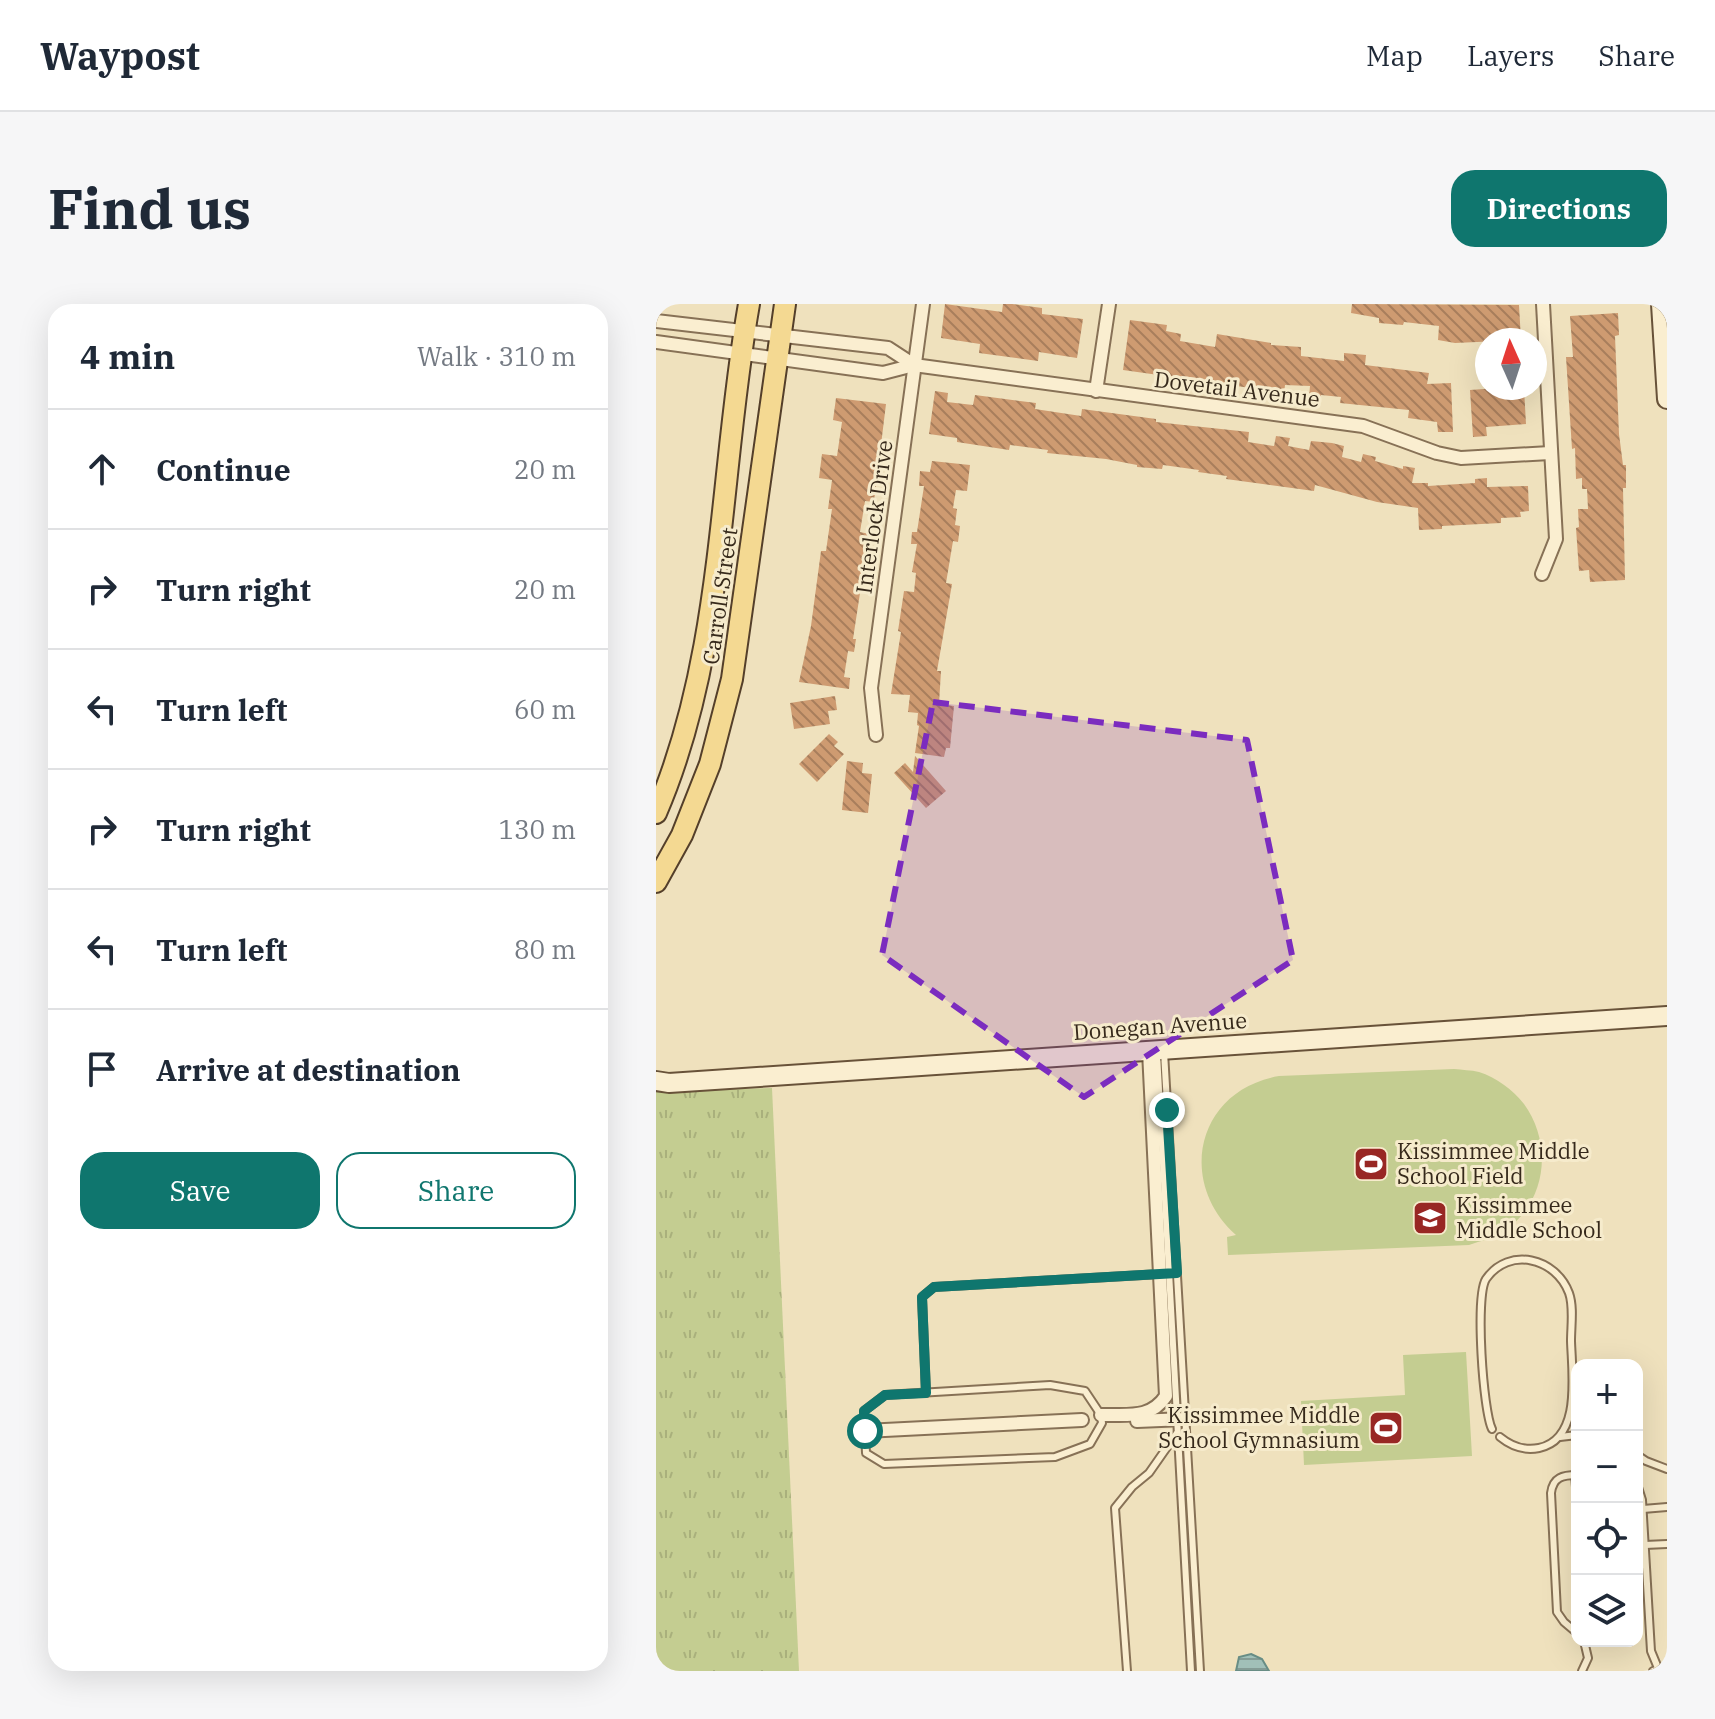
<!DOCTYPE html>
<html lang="en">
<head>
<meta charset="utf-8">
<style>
  :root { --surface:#fff; --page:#f6f6f7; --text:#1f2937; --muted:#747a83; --line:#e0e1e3; --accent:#0f766e }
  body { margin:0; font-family:"IBM Plex Serif",serif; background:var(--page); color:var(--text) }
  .controls { position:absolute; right:24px; bottom:24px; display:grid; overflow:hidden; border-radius:16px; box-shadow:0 8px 32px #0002 }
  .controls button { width:72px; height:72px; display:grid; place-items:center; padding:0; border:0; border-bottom:2px solid var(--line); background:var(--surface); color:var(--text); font:40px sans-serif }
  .compass { position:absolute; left:819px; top:24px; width:72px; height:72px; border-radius:50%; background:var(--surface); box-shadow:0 8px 32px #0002; rotate:357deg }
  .stop { position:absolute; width:24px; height:24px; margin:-18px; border:6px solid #0f766e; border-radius:50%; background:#fff }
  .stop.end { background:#0f766e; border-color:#fff; box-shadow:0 2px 8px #0008 }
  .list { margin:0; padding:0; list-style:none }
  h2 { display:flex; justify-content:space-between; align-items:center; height:104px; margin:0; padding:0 32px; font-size:34px }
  h2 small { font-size:26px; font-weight:400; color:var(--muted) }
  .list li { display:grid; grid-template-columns:52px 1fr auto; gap:24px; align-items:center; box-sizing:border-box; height:120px; padding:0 32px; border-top:2px solid var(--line) }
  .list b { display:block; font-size:30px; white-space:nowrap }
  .list em { font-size:26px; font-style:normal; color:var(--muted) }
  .actions { display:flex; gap:16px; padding:24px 32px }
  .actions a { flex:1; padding:18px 0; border:2px solid var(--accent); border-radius:24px; text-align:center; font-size:28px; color:var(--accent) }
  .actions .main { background:var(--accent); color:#fff }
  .icon { flex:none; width:44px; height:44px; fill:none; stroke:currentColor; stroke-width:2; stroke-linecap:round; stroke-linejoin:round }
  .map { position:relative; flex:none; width:1011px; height:1367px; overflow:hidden; border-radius:24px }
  header { display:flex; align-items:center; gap:48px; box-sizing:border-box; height:112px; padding:0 40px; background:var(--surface); border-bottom:2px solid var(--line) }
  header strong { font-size:38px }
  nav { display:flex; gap:44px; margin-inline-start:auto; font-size:28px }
  .intro { display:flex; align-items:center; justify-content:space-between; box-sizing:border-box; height:192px; padding:0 48px }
  h1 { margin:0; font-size:56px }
  .button { padding:20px 36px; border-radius:24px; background:var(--accent); color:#fff; font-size:28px; font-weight:700 }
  main { display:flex; gap:48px; padding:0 48px }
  aside { flex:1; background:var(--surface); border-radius:24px; box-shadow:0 8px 32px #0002 }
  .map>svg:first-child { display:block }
</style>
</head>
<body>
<header>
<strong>Waypost</strong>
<nav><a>Map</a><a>Layers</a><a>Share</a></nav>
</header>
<div class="intro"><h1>Find us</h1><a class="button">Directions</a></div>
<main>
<aside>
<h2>4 min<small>Walk · 310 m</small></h2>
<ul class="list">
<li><svg class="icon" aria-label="ahead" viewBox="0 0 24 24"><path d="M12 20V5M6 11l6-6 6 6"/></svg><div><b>Continue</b></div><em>20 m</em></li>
<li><svg class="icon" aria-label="right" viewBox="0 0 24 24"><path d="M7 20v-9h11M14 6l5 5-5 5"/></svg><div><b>Turn right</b></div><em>20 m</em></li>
<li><svg class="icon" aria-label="left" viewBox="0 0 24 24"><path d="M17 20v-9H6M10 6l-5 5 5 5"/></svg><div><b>Turn left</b></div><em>60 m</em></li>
<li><svg class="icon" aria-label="right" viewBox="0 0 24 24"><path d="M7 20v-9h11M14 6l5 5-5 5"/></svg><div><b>Turn right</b></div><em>130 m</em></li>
<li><svg class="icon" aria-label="left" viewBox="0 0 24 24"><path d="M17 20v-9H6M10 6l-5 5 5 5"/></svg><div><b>Turn left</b></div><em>80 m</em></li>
<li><svg class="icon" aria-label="arrive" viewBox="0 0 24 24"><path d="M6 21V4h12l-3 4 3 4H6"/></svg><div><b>Arrive at destination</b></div></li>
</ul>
<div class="actions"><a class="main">Save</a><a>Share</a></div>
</aside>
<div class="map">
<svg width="1011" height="1367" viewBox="0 0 1011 1367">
  <defs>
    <pattern id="grass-tufts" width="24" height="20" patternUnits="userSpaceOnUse" patternTransform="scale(2)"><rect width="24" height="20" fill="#c4cd91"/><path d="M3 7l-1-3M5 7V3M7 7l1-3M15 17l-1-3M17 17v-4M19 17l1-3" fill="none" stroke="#a9b07c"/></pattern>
    <pattern id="water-rules" width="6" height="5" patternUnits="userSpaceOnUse" patternTransform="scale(2)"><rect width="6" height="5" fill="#a1c0b8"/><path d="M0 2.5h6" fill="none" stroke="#849c95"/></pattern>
    <pattern id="building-back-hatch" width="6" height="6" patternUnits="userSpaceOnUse" patternTransform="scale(2)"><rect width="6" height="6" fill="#ce9b71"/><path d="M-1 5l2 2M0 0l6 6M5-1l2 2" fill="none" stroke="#a87e5c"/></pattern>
  </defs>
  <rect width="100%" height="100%" fill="#efe1bd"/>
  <polygon fill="url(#grass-tufts)" points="116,784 143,1367 0,1367 0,787"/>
  <g fill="#c4cd91">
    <path d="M798 765C806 766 815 766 823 768 840 773 857 786 868 800 897 840 891 898 848 927 837 934 825 937 813 941L572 951 571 933 580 931C520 877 541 786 623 772Z"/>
    <polygon points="810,1048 816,1152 648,1161 645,1097 749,1091 747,1051"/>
  </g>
  <polygon fill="url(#water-rules)" stroke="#688d85" stroke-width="2" points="595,1350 606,1355 613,1367 580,1367 583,1353"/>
  <g fill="url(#building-back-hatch)">
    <polygon points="289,0 346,8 347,0 356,0 386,4 386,10 427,15 421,54 383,48 382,57 323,49 324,40 285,34"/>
    <polygon points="696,0 863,1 865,36 799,39 782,36 783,22 748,18 747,21 723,19 723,14 695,9"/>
    <polygon points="962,9 963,31 959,32 963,130 967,161 970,161 970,184 967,184 969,276 934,278 933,266 923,267 920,224 923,223 922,205 932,205 931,185 926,185 926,174 920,175 919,144 916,145 910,53 917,53 914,12"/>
    <polygon points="474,16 511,21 510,27 525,30 524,37 559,43 561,30 615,39 615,41 645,43 645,52 688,57 688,49 710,51 709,61 773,69 771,80 795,79 797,128 782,128 781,118 752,114 753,106 684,99 685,93 665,91 665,95 653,94 654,82 629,81 628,90 616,89 616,87 467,66"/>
    <polygon points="841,84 868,84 870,120 830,123 831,132 817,133 814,86"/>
    <polygon points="279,87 292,89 291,98 317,101 319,91 380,99 379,105 425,112 426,105 500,115 500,118 593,128 592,138 618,142 620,132 634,134 632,142 653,146 655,137 676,139 688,142 686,153 705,158 707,150 720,153 719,157 747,165 747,162 759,164 756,179 772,179 772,182 819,179 819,175 831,174 831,183 872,182 873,207 864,208 865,213 845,214 845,219 786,222 786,225 763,226 762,204 721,198 659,181 658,187 570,175 571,172 542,168 543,166 507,161 506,165 481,163 481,161 450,155 391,149 392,146 354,141 353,146 301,138 301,134 273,130"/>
    <polygon points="180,94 230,100 218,198 209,197 204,228 213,230 197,335 200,335 198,348 192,347 188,373 194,374 193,385 143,378 155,322 165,247 170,247 176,205 172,205 176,176 163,174 166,150 181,152 186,118 177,116"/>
    <polygon points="276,157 314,161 311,187 300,186 297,204 301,205 299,221 304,222 302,238 297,237 290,279 296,280 281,367 285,367 283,400 298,402 294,444 290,444 288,453 259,449 263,422 261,421 262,409 252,408 254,391 235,390 245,328 242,327 248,287 258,288 260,269 256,268 261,240 255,240 256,228 261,228 268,182 263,182 264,167 274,168"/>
    <polygon points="179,392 181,406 172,407 174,420 138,425 134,399"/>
    <polygon points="173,430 182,438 178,442 188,450 161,478 143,460"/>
    <polygon points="259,452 290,487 270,504 238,469 249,459 257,468"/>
    <polygon points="191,457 207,459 206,469 216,470 212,509 186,506"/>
  </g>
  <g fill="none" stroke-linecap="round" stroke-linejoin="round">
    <g stroke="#877156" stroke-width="10">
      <g id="lane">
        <polyline points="508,748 544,1367"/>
        <polyline points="501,750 535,1367"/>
        <polygon points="394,1081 429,1087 445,1111 446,1119 434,1140 399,1153 228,1160 210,1149 208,1107 229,1091"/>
        <polyline points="270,1089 266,993 278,983 505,970"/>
        <path d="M836 1125C827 1107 819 992 830 975 853 942 900 954 913 989 918 1003 915 1022 915 1037 916 1070 926 1135 883 1144 868 1147 855 1142 844 1133"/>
        <polyline points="904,1133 921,1131"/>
        <polyline points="981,1151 990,1157 1011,1165"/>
        <polyline points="919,1171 921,1195"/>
        <path d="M921 1171C907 1171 897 1173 895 1189L901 1308 908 1318 921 1329"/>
        <polyline points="981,1180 986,1196 995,1347 1002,1364"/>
        <polyline points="987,1205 1011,1203"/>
        <polyline points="989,1241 1011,1240"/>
        <polyline points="471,1367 459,1204 476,1183 493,1169 521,1129"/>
        <polyline points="926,1367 932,1354 928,1337"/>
        <polyline points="997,1367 1011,1363"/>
      </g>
    </g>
    <g stroke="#877156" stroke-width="16">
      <g id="street">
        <polyline points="0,17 232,44 258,61"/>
        <polyline points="0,38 227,69 258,61 707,122 781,149 805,154 894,149"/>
        <polyline points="440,87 453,0"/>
        <polyline points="886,270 900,235 887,0"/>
        <polyline points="220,431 215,384 267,0"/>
        <path d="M445 1111C471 1110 494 1116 510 1092L493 747"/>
        <polyline points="481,1117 529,1115"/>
        <polyline points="209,1127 426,1116"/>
      </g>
    </g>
    <g stroke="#685239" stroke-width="22">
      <g id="secondary">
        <polyline points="1005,0 1011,95"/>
        <polyline points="0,777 13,779 1011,712"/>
      </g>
    </g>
    <g stroke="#543f2a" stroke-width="24">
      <g id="primary">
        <path d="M0 509C69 349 63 169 93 0"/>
        <polyline points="0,578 26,531 54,460 76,375 129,0"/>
      </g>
    </g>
    <use href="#lane" stroke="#faeed0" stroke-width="6"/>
    <use href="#street" stroke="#faeed0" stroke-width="12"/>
    <use href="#secondary" stroke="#faeed0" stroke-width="18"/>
    <use href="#primary" stroke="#f4d992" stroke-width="20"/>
  </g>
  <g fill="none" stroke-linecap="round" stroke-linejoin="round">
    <polyline stroke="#0f766e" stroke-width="10" points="209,1127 208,1107 229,1091 270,1089 266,993 278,983 521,969 511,806"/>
  </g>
  <path fill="#7b2cbf" fill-opacity="0.2" stroke="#7b2cbf" stroke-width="6" stroke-dasharray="16 10" stroke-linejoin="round" d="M277 398 591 436 637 656 428 793 226 651Z"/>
  <defs>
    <g id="stadium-square" transform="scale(1.8)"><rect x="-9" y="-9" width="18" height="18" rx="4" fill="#982724" stroke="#f6ebcc"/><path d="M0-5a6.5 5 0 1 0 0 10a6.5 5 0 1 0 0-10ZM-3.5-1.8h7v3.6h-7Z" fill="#fff"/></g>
    <g id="school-square" transform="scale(1.8)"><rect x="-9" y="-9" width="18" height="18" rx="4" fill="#982724" stroke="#f6ebcc"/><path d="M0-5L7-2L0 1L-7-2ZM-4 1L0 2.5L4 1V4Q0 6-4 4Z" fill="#fff"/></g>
  </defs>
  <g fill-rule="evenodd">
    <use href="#stadium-square" x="715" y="860"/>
    <use href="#school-square" x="774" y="914"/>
    <use href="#stadium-square" x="730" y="1124"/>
  </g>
  <g text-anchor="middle" stroke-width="6" stroke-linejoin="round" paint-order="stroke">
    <g font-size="22" fill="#36291b" stroke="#f6ebcc">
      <text transform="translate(581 85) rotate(7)" y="8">Dovetail Avenue</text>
      <text transform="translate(218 213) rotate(-82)" y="8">Interlock Drive</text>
      <text transform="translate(64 292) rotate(-82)" y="8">Carroll Street</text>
      <text transform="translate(504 722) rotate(-4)" y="8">Donegan Avenue</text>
    </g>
    <g font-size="22" fill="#36291b" stroke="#f6ebcc" text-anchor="start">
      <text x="741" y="855">Kissimmee Middle<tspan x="741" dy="25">School Field</tspan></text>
      <text x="800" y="909">Kissimmee<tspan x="800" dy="25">Middle School</tspan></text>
      <text x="704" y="1119" text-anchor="end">Kissimmee Middle<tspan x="704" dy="25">School Gymnasium</tspan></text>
    </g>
  </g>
</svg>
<div class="controls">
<button>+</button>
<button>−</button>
<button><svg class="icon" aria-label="locate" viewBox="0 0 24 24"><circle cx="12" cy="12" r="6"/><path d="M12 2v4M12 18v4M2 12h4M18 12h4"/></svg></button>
<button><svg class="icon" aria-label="layers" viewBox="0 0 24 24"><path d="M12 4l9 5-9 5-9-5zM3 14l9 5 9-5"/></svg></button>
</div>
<svg class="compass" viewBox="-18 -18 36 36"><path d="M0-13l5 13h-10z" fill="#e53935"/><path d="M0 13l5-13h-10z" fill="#747a83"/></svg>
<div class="stop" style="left:209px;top:1127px"></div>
<div class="stop end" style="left:511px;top:806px"></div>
</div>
</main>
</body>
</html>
